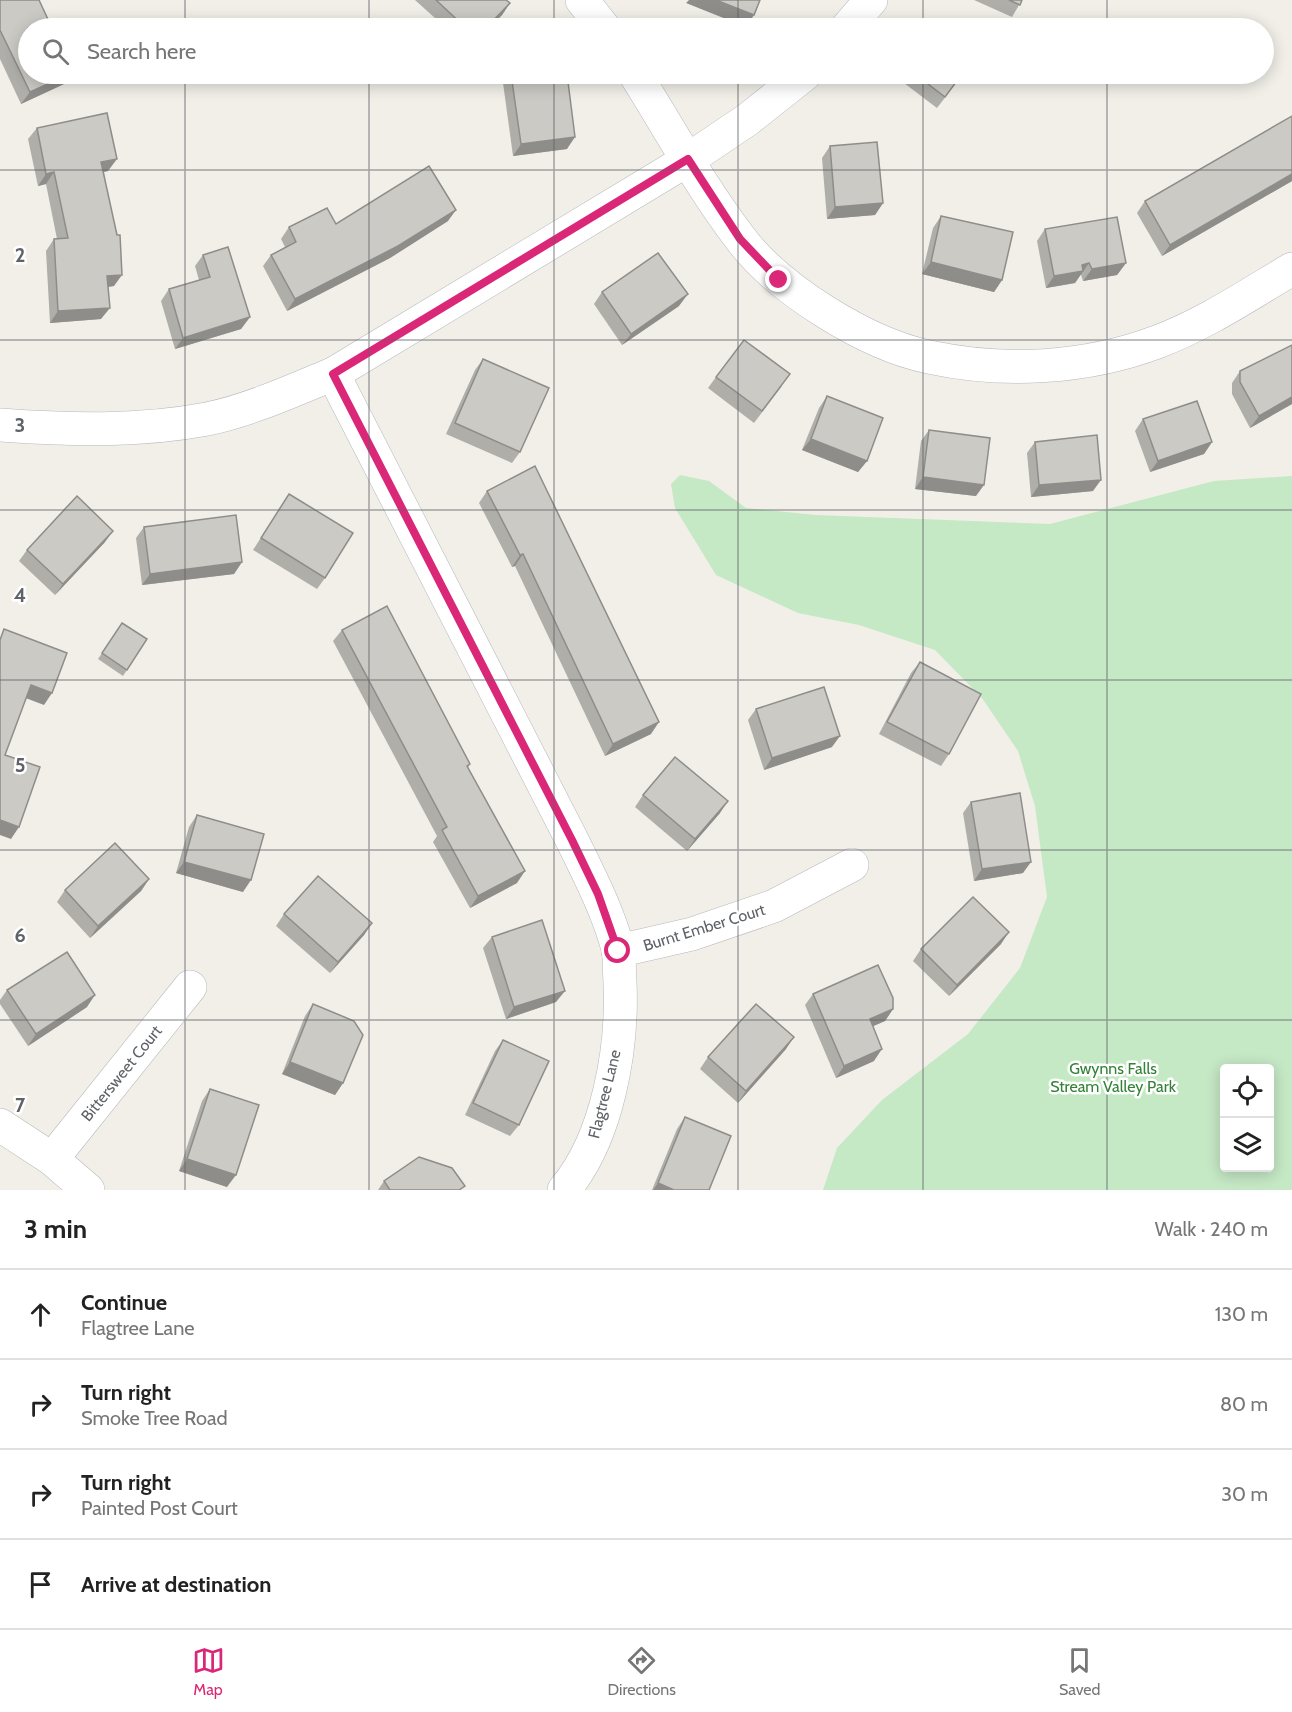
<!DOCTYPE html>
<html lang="en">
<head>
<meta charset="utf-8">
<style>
  :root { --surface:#fff; --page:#f6f6f6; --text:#222; --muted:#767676; --line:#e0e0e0; --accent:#db2777 }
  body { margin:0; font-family:Cabin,sans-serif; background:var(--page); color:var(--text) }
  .controls { position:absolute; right:18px; bottom:18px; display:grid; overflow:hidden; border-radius:6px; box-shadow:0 3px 15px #0003 }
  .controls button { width:54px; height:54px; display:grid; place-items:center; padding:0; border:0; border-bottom:2px solid var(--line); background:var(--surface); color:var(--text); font:30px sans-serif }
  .stop { position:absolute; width:18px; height:18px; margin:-14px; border:4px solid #db2777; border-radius:50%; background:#fff }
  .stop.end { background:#db2777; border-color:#fff; box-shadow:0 2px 6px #0008 }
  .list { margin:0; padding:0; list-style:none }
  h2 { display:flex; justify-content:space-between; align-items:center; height:78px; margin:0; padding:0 24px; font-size:26px }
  h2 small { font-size:20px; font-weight:400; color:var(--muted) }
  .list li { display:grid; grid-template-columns:39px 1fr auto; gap:18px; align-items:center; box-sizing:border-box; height:90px; padding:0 24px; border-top:2px solid var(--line) }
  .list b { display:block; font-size:22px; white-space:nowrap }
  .list p { margin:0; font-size:20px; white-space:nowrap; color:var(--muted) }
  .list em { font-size:20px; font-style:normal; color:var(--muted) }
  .icon { flex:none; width:33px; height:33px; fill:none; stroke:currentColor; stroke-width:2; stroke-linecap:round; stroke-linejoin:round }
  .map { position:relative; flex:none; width:1292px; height:1190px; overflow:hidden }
  .search { position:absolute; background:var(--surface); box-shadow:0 3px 15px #0003; left:18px; right:18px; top:18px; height:66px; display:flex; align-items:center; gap:15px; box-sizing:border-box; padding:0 21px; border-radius:33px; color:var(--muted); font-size:22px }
  .sheet { height:438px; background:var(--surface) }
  nav { display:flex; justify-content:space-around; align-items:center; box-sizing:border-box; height:84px; border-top:2px solid var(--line); background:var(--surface); font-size:16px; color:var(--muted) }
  nav a { display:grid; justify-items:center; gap:3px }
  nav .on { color:var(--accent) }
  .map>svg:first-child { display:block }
</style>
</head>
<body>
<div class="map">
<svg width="1292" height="1190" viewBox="0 0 1292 1190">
  <rect width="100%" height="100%" fill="#f1efe8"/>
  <path fill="#c5e8c5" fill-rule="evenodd" d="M680 475 709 481 746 508 815 515 1050 524 1214 481 1292 476V1190H823L837 1148 882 1100 968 1034 1020 968 1047 897 1035 806 1018 751 982 698 935 650 859 625 798 613 716 575 675 508 671 484ZM1224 1068H1270V1168H1224Z"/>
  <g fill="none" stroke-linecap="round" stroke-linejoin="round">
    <g stroke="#b5b8bc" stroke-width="34">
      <g id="minor">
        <polyline points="582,0 604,28"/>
        <polyline points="847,28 871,0"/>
        <path d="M635 74C669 128 701 187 740 238 778 289 866 344 929 357 1003 373 1085 369 1157 342 1205 324 1248 295 1292 269"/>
        <path d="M333 374 572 840C589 875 608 911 618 949 620 959 619 971 620 982 623 1048 608 1138 564 1190"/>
        <path d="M0 425C69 430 138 432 207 419 250 410 292 391 333 374L689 159 747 120 805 74"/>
        <polyline points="618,951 692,934 774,906 852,865"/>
        <polyline points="0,1125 52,1159 88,1190"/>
        <polyline points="52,1159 190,987"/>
      </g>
    </g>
    <use href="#minor" stroke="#fff" stroke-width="33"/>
  </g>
  <g fill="#afaea9">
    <polygon points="0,0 28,74 72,74 64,84 21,104 0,59"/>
    <polygon points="415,0 506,0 510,3 502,15 489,28 446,28"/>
    <polygon points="974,0 1022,0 1012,17"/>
    <polygon points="509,74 567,74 567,149 513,156 503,83"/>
    <polygon points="905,74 963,74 937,108 900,80"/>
    <polygon points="1292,116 1292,181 1162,256 1137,213 1145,201"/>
    <polygon points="37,128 108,171 104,172 114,286 108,287 101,319 50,323 46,251 54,239 57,239 46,184 38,186 28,139"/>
    <polygon points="830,146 883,203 875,215 827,219 822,158"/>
    <polygon points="941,216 1002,280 994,292 922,274 933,228"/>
    <polygon points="448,221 390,258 287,311 263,266 271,255 285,247 281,239 289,227 336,224"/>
    <polygon points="1045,229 1126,263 1117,275 1083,281 1081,275 1080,275 1075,283 1046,288 1037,241"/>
    <polygon points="203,255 250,317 241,329 175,349 161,301 169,289 199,280 195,266"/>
    <polygon points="602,292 679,306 622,345 594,304"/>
    <polygon points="1292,345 1292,404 1250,428 1232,394 1232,383 1240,371"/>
    <polygon points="483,359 520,452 512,463 446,434 475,370"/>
    <polygon points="716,377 782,386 754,423 708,388"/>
    <polygon points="827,396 867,461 858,472 802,450 819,408"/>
    <polygon points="1143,419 1212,442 1204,454 1150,472 1135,431"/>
    <polygon points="929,430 976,496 915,489 921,441"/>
    <polygon points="1035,442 1093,491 1031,497 1027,453"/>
    <polygon points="487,491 651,734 605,756 515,566 512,567 479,503"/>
    <polygon points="289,494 325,578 317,589 253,550"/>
    <polygon points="144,527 242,562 234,574 142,585 136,538"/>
    <polygon points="105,542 55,595 19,561 27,550"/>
    <polygon points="122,623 147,639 123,676 98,659"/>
    <polygon points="342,630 470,764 468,768 517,883 470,908 433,842 437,836 333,641"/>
    <polygon points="920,662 949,754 941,766 879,734 911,673"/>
    <polygon points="756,709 832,747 764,770 748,720"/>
    <polygon points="643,795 720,813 687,851 635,807"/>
    <polygon points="971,802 1023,873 974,881 963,813"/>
    <polygon points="197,815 243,892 176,873 189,827"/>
    <polygon points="149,879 141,891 90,938 57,902 65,890"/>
    <polygon points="284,914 372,923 364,935 330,973 276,926"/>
    <polygon points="492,937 556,1002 506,1019 483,948"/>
    <polygon points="1001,944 949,996 913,961 921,949"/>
    <polygon points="7,990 87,1007 28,1046 0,1004 0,1000"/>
    <polygon points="813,994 893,1009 885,1021 873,1026 874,1061 836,1078 805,1005"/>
    <polygon points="313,1004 343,1083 335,1095 282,1074 305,1016"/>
    <polygon points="503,1040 519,1125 510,1136 465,1115 495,1051"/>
    <polygon points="786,1049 738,1103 700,1069 708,1057"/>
    <polygon points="210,1089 227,1187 179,1171 202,1101"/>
    <polygon points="685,1117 709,1190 652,1190 677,1129"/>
    <polygon points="384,1181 462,1190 378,1190"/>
  </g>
  <g fill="#8f8d8a">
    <polygon points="689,0 716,0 754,15 746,27 686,3"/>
    <polygon points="510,3 502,15 489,28 486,28"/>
    <polygon points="70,74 72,74 64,84 21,104 30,92"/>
    <polygon points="575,137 567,149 513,156 521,144"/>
    <polygon points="117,159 108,171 93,174 101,162"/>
    <polygon points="54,172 46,184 38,186 46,174"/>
    <polygon points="1292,174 1292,181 1162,256 1170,245"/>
    <polygon points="883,203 875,215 827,219 835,207"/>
    <polygon points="456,210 448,221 390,258 287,311 295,299"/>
    <polygon points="931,262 1002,280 994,292 922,274"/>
    <polygon points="1089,263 1075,283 1046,288 1054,276 1082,265"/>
    <polygon points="1126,263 1117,275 1083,281 1092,269"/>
    <polygon points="122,275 114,286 99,288 107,276"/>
    <polygon points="688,294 679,306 622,345 631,334"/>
    <polygon points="110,308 101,319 50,323 58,311"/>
    <polygon points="250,317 241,329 175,349 183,338"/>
    <polygon points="1292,397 1292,404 1250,428 1259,416"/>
    <polygon points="811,439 867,461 858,472 802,450"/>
    <polygon points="1212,442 1204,454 1150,472 1158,461"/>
    <polygon points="923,477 984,485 976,496 915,489"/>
    <polygon points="1101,480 1093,491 1031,497 1039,485"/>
    <polygon points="113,531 105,542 55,595 63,584"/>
    <polygon points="523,554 515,566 512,567 520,555"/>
    <polygon points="242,562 234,574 142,585 150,574"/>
    <polygon points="31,685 52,693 44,705 23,697"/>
    <polygon points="659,722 651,734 605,756 613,744"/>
    <polygon points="840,736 832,747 764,770 772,758"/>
    <polygon points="728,801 720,813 687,851 695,839"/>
    <polygon points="0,820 19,827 11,839 0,835"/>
    <polygon points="184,862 251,880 243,892 176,873"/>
    <polygon points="1031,862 1023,873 974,881 982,869"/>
    <polygon points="525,871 517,883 470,908 478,896"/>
    <polygon points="149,879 141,891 90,938 98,926"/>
    <polygon points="372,923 364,935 330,973 338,962"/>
    <polygon points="1009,932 1001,944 949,996 957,985"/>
    <polygon points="565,991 556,1002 506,1019 514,1007"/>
    <polygon points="95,995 87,1007 28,1046 36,1034"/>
    <polygon points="893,1009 885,1021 862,1031 870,1019"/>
    <polygon points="794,1037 786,1049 738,1103 746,1091"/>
    <polygon points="882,1049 874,1061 836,1078 844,1066"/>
    <polygon points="290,1062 343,1083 335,1095 282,1074"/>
    <polygon points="187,1159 236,1175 227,1187 179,1171"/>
    <polygon points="658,1183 674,1190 653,1190"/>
  </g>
  <g fill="#cccac5" stroke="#8f8d8a" stroke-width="1.5">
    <polygon points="0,0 39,0 52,28 28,28 28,74 70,74 30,92 0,30"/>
    <polygon points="436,0 506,0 510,3 486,28 466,28"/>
    <polygon points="716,0 760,0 754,15"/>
    <polygon points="1009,0 1022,0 1020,5"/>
    <polygon points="944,22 952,28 939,28"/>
    <polygon points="511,74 567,74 575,137 521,144"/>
    <polygon points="915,74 962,74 945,97"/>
    <polygon points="107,113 117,159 101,162 117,235 120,235 122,275 107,276 110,308 58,311 54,239 68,238 54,172 46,174 37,128"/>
    <polygon points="1292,116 1292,174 1170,245 1145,201"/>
    <polygon points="877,142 883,203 835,207 830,146"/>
    <polygon points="429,166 456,210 398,246 295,299 271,255 296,242 289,227 327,208 336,224"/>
    <polygon points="941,216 1013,232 1002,280 931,262"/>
    <polygon points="1117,217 1126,263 1092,269 1089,263 1082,265 1083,271 1054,276 1045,229"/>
    <polygon points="228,247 250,317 183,338 169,289 210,277 203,255"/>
    <polygon points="658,253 688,294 631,334 602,292"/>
    <polygon points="744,340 790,374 762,411 716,377"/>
    <polygon points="1292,345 1292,397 1259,416 1240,382 1240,371"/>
    <polygon points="483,359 549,388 520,452 455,423"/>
    <polygon points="827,396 883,418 867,461 811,439"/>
    <polygon points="1197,401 1212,442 1158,461 1143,419"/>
    <polygon points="929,430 990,438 984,485 923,477"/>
    <polygon points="1097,435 1101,480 1039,485 1035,442"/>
    <polygon points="535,466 659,722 613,744 523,554 520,555 487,491"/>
    <polygon points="289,494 353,533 325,578 261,538"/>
    <polygon points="77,496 113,531 63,584 27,550"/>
    <polygon points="236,515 242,562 150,574 144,527"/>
    <polygon points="387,606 470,764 467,766 525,871 478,896 442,830 447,827 342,630"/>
    <polygon points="122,623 147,639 127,670 102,653"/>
    <polygon points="4,629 67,653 52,693 31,685 5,755 40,767 19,827 0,820 0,640"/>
    <polygon points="920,662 981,694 949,754 887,722"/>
    <polygon points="824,687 840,736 772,758 756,709"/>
    <polygon points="675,757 728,801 695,839 643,795"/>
    <polygon points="1020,793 1031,862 982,869 971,802"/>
    <polygon points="197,815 264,834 251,880 184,862"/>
    <polygon points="115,843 149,879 98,926 65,890"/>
    <polygon points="318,876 372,923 338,962 284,914"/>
    <polygon points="973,897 1009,932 957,985 921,949"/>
    <polygon points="542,920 565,991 514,1007 492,937"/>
    <polygon points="67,952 95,995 36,1034 7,990"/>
    <polygon points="878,965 893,998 893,1009 870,1019 882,1049 844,1066 813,994"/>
    <polygon points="313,1004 354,1021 363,1035 343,1083 290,1062"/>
    <polygon points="756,1004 794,1037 746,1091 708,1057"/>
    <polygon points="503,1040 549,1061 519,1125 473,1103"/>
    <polygon points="210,1089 259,1105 236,1175 187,1159"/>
    <polygon points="685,1117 731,1136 709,1190 674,1190 658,1183"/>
    <polygon points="419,1157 452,1168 465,1186 459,1190 390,1190 384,1181"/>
  </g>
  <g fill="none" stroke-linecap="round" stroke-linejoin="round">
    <polyline stroke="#db2777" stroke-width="8" points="618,951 598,894 572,840 333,374 688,159 740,239 779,280"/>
  </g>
  <path fill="none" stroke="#5f6368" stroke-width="1.5" stroke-opacity="0.55" d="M185 0V28M369 0V28M554 0V28M738 0V28M923 0V28M1107 0V28M185 74V1190M369 74V1190M554 74V1190M738 74V1190M923 74V1190M1107 74V1190M0 170H1292M0 340H1292M0 510H1292M0 680H1292M0 850H1292M0 1020H1292"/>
  <g text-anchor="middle" stroke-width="5" stroke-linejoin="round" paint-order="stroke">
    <g font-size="16" fill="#5f6368" stroke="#fff">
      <text transform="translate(704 927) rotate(-17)" y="6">Burnt Ember Court</text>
      <text transform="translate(121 1073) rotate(-51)" y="6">Bittersweet Court</text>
      <text transform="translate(604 1094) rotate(-76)" y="6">Flagtree Lane</text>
    </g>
    <g font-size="16" fill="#348238" stroke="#fff">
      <text x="1113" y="1074">Gwynns Falls<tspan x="1113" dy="18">Stream Valley Park</tspan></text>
    </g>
  </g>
  <g font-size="20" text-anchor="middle" font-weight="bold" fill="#5f6368" stroke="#fff" stroke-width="5" stroke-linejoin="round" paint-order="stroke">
    <text x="20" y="262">2</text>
    <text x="20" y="432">3</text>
    <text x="20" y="602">4</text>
    <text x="20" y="772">5</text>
    <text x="20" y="942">6</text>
    <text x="20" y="1112">7</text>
  </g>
</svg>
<div class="controls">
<button><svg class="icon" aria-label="locate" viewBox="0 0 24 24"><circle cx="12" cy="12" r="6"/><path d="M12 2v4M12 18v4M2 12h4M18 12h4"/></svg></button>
<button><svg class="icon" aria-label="layers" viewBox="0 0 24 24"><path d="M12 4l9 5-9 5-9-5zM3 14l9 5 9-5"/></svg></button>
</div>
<div class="stop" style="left:618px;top:951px"></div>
<div class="stop end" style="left:779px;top:280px"></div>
<div class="search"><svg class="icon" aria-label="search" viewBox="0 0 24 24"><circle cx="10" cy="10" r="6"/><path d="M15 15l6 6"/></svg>Search here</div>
</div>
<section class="sheet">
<h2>3 min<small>Walk · 240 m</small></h2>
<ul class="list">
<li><svg class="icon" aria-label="ahead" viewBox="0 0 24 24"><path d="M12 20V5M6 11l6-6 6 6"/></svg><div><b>Continue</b><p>Flagtree Lane</p></div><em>130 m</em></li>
<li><svg class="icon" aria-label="right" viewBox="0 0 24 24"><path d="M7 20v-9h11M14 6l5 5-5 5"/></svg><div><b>Turn right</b><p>Smoke Tree Road</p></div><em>80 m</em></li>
<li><svg class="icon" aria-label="right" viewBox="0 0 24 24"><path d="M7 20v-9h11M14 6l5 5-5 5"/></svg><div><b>Turn right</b><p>Painted Post Court</p></div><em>30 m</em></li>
<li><svg class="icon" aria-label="arrive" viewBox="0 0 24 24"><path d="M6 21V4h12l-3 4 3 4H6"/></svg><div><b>Arrive at destination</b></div></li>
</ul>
</section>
<nav>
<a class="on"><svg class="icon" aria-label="map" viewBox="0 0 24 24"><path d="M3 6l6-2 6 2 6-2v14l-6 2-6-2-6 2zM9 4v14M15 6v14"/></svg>Map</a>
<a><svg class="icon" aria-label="directions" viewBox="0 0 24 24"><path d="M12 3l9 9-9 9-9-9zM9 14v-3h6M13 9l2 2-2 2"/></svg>Directions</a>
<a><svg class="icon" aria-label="saved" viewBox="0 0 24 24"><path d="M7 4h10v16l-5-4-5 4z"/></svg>Saved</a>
</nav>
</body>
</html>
